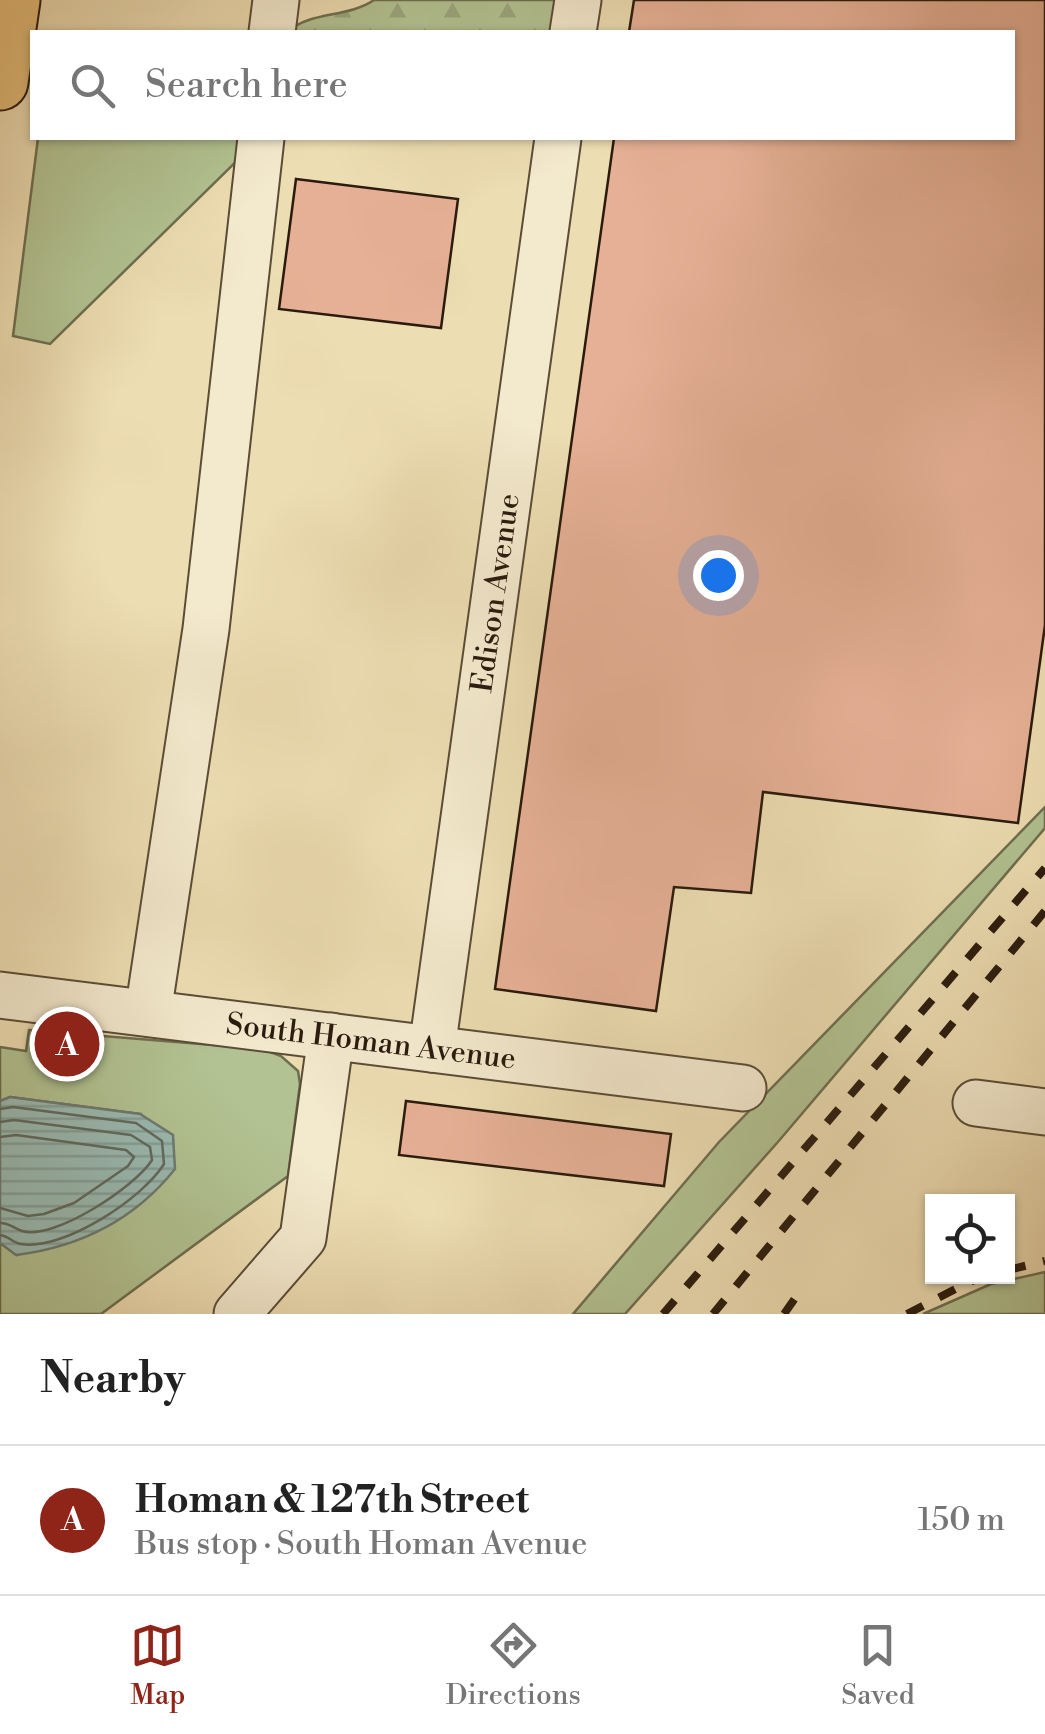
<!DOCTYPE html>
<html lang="en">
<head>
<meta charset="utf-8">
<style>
  :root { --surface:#fff; --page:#f6f6f6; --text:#222; --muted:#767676; --line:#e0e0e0; --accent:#8f2418 }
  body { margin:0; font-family:"Libre Bodoni",serif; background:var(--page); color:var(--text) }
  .controls { position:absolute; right:30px; bottom:30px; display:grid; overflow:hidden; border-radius:0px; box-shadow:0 2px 8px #0004 }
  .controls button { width:90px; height:90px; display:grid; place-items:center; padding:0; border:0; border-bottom:2px solid var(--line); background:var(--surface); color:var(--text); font:50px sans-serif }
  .you { position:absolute; left:718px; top:575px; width:35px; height:35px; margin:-25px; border:8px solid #fff; border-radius:50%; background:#1a73e8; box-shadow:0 0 0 15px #1a73e833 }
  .badge { display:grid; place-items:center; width:65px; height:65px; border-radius:50%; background:var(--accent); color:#fff; font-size:32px; font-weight:700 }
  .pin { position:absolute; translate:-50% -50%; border:5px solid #fff; box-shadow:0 2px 10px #0006 }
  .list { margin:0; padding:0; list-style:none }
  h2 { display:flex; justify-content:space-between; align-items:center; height:130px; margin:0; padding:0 40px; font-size:42px }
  h2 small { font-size:32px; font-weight:400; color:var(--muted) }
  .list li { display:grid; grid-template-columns:65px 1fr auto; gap:30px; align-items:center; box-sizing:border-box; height:150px; padding:0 40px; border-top:2px solid var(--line) }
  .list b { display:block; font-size:38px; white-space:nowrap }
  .list p { margin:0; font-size:32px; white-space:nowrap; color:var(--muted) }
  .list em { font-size:32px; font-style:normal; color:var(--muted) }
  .icon { flex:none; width:55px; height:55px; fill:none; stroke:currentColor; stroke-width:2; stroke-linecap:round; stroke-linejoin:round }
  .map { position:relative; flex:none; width:1045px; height:1314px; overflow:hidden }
  .search { position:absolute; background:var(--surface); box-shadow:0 2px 8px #0004; left:30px; right:30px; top:30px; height:110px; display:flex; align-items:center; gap:25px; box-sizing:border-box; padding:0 35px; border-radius:0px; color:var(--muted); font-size:38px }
  .sheet { height:280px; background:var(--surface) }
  nav { display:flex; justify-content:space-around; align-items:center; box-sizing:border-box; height:140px; border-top:2px solid var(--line); background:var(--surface); font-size:28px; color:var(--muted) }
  nav a { display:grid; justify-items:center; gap:5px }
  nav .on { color:var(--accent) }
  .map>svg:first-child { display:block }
</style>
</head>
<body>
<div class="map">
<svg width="1045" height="1314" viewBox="0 0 1045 1314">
  <defs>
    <pattern id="forest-firs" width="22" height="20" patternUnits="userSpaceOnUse" patternTransform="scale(2.5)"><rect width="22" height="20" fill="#b2c292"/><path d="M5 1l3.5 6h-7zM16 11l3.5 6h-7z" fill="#99a67d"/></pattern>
    <pattern id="water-rules" width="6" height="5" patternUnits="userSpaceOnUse" patternTransform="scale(2.5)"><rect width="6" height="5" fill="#9abbb3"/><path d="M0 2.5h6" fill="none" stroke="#85a099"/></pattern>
  </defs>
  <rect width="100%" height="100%" fill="#edddb2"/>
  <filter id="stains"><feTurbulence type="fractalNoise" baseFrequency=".002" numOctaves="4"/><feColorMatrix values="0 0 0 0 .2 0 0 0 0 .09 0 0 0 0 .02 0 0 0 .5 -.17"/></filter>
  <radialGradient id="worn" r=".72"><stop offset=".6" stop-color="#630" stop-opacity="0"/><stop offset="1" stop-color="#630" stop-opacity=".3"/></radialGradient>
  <g fill="#b2c292" stroke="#6e6e50" stroke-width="2.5">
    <polygon points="38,138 247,138 245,153 50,344 13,336"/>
    <polygon points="1045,807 1045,828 777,1143 625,1314 573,1314 719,1142"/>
    <polygon points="29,1030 262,1049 281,1056 298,1071 300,1084 288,1176 101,1314 0,1314 0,1243 17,1255 140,1114 10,1097 0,1101 0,1047 26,1051"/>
    <polygon points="1045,1272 1045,1314 923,1314 991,1284"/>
  </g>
  <path fill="url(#forest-firs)" stroke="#6e6e50" stroke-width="2.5" d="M374 0H557L554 32H287C310 11 348 18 374 0Z"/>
  <path fill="url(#water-rules)" stroke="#6d7b71" stroke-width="2.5" d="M10 1097 140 1114 173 1135 175 1169C135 1219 80 1247 16 1255L0 1243V1101Z"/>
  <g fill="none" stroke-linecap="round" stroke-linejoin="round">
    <g stroke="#626b60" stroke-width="2.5">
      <path d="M0 1109 13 1107 136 1123 162 1141 164 1164C143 1198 64 1251 21 1244 13 1243 9 1236 0 1235"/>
      <path d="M0 1122 14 1120 131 1135 150 1147 152 1160C136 1186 54 1241 22 1231 13 1228 10 1223 0 1223"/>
      <polyline points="0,1137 16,1135 126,1150 134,1157 128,1166 74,1203 44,1214 28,1216 0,1208"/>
    </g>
  </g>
  <g fill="#e6b096" stroke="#2a1b0e" stroke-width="2.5">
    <polygon points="634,0 1045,0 1045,625 1018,823 763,792 751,893 674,887 656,1011 495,989 614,138 1012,138 1012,32 629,32"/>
    <polygon points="296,179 458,199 441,328 279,309"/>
    <polygon points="406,1101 671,1134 664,1186 399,1155"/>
  </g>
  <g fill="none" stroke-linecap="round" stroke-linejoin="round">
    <g stroke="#5b4c37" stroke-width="49">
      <g id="minor">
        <polyline points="272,32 276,0"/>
        <polyline points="573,32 578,0"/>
        <polyline points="0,995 743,1088"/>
        <polyline points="148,1013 206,629 261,138"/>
        <polyline points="432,1049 558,138"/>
        <polyline points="976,1103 1045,1112"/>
        <polyline points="237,1314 303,1238 331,1036"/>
      </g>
    </g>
    <g stroke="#2a1b0e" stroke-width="59">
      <polyline id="major" points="0,82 12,0"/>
    </g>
    <use href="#minor" stroke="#f3e9cd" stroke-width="45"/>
    <use href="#major" stroke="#e6be79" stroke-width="55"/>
    <g stroke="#2a1b0e" stroke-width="8" stroke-dasharray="18 18" stroke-linecap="butt">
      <polyline points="1008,1270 1045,1261"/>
      <polyline points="663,1314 1045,868"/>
      <polyline points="713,1314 1045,911"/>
      <polyline points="784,1314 803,1287"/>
      <polyline points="907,1314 969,1282 987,1276"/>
    </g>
  </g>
  <g text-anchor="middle" stroke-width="9" stroke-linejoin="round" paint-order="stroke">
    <g font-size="30" fill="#2a1b0e" stroke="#f3e9cd">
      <text transform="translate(495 593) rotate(-82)" y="10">Edison Avenue</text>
      <text transform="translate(371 1041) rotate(7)" y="10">South Homan Avenue</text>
    </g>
  </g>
  <rect width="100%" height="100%" filter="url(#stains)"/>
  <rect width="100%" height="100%" fill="url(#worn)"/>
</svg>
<div class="controls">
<button><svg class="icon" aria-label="locate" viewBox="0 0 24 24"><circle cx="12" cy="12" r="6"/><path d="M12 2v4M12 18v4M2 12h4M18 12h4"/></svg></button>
</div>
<div class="you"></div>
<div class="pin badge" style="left:67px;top:1044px">A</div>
<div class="search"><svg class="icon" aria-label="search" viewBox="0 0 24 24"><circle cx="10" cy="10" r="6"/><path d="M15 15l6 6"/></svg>Search here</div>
</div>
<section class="sheet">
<h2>Nearby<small></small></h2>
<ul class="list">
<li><span class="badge">A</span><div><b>Homan &amp; 127th Street</b><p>Bus stop · South Homan Avenue</p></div><em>150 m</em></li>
</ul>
</section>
<nav>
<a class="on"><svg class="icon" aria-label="map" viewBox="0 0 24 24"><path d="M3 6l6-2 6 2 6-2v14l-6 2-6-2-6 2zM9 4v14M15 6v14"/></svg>Map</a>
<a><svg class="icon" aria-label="directions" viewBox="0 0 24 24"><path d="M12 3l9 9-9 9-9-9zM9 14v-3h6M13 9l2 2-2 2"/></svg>Directions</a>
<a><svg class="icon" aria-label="saved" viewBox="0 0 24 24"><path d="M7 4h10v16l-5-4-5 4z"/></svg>Saved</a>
</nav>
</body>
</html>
